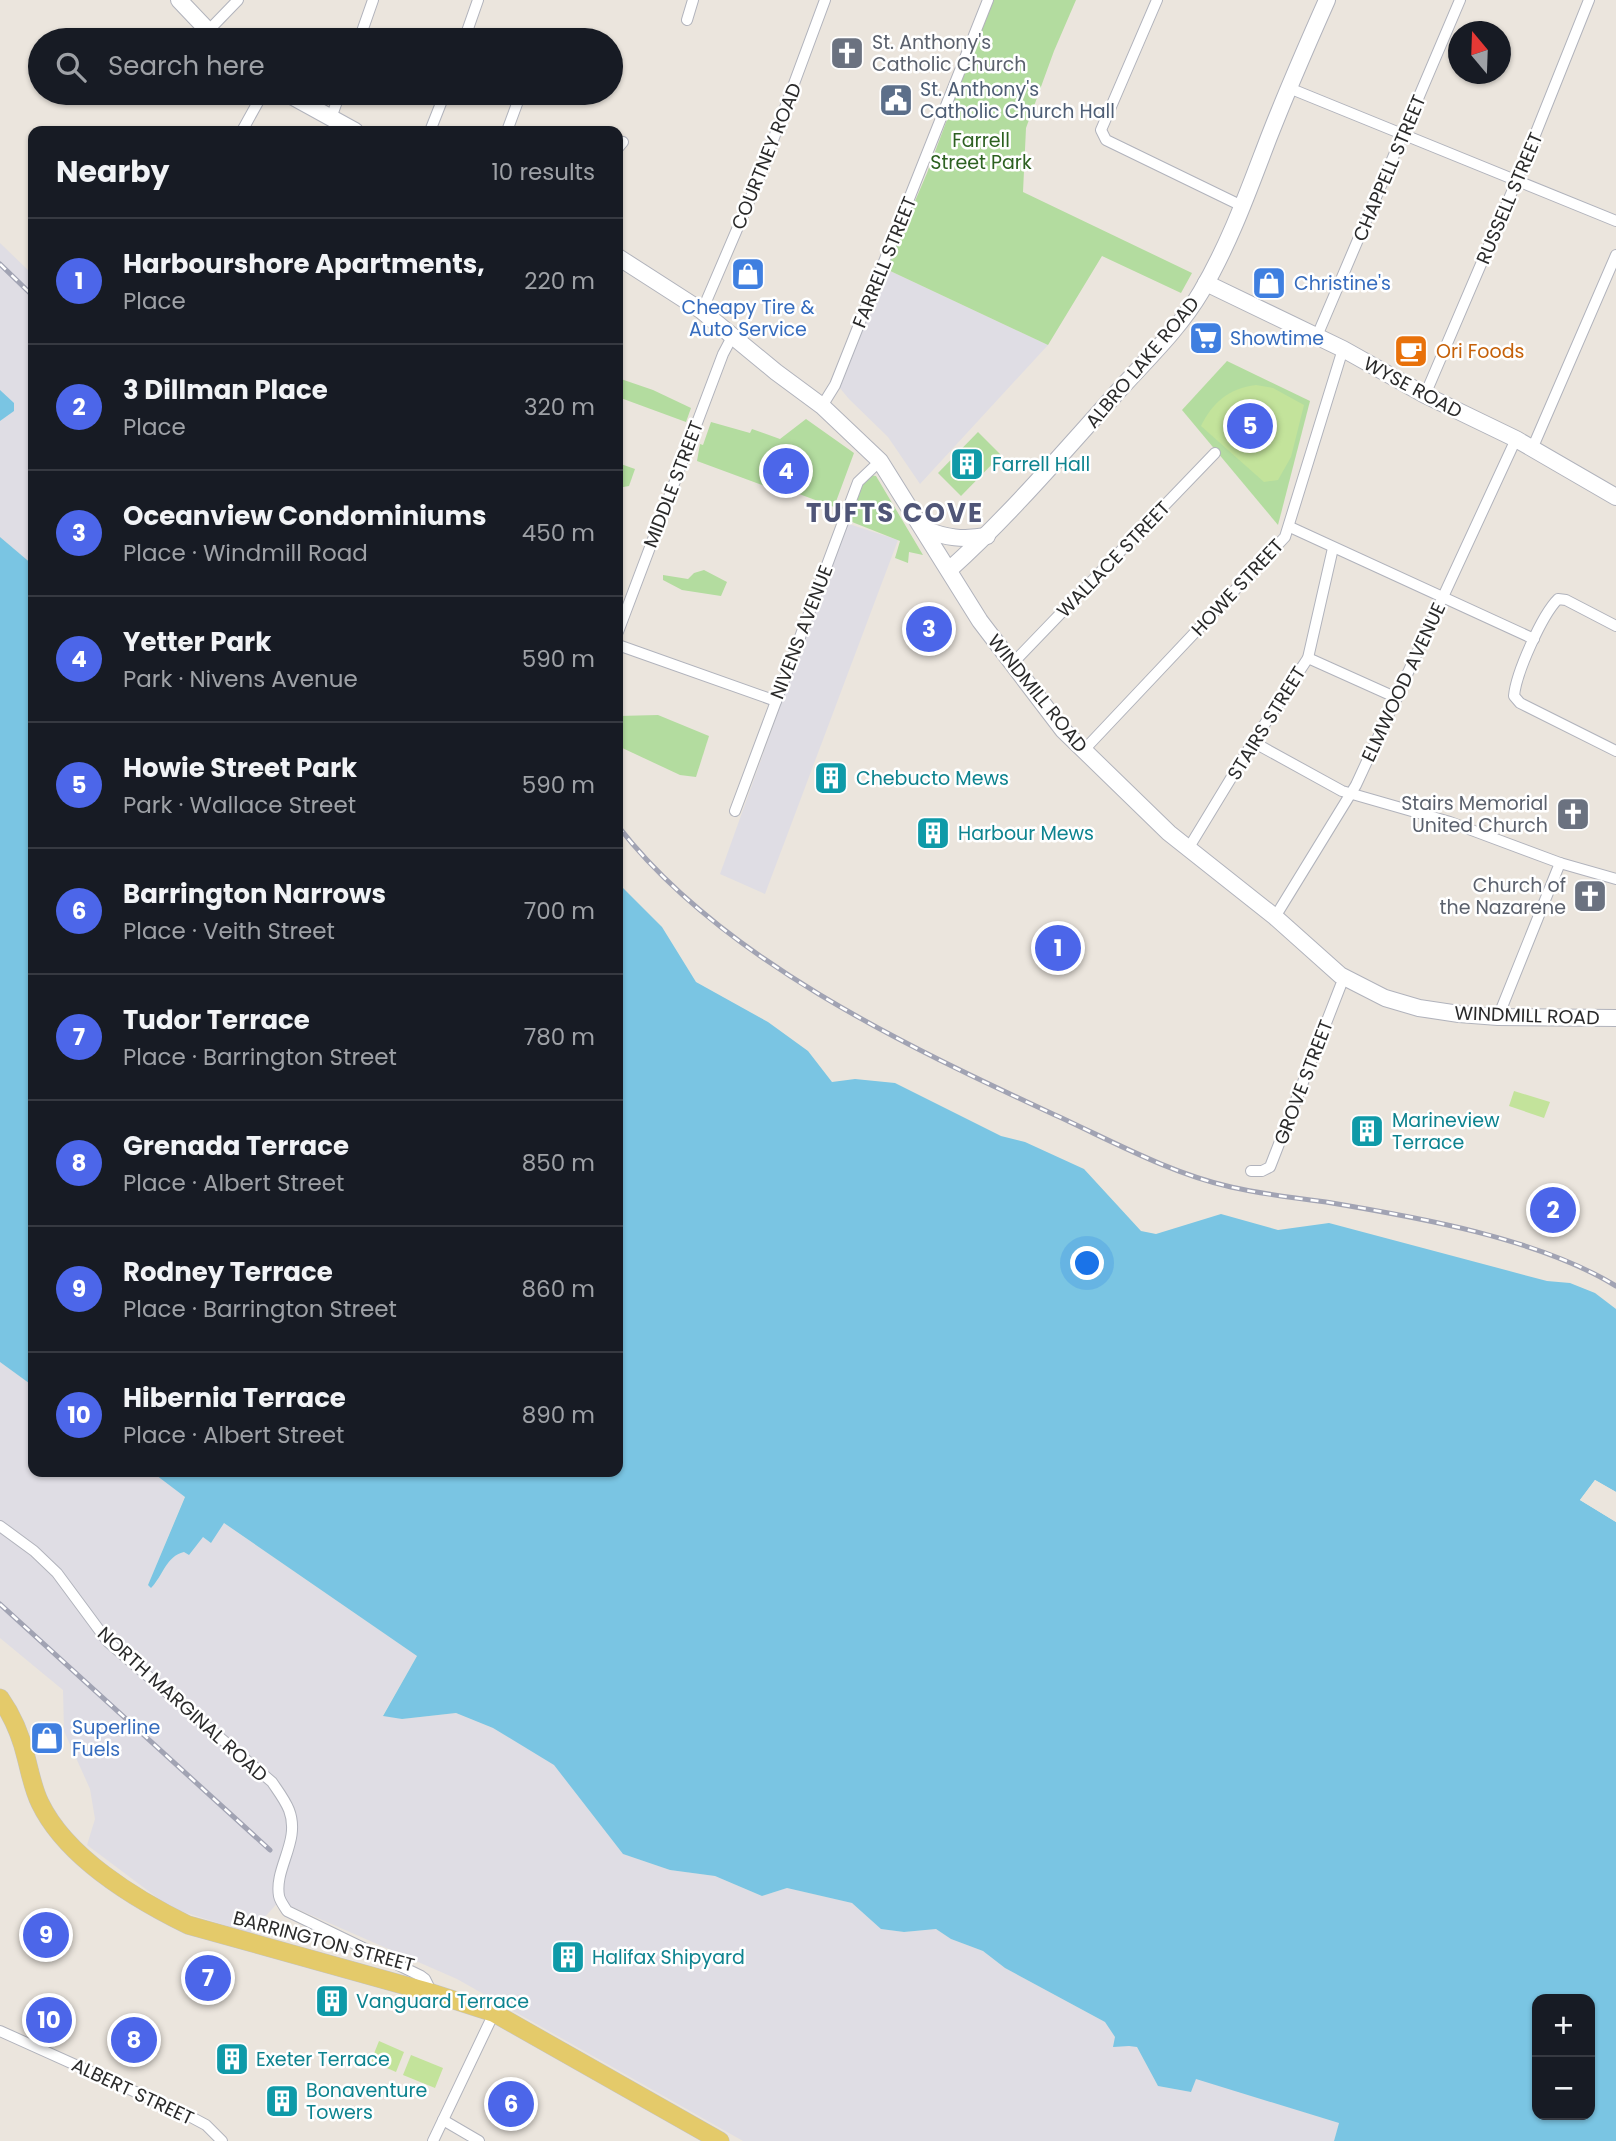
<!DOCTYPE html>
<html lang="en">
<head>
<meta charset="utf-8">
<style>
  :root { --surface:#171b24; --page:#20242c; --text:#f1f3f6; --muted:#9ea1a6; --line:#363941; --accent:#4c66e9 }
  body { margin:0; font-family:Poppins,sans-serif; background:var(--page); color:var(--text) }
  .controls { position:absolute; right:21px; bottom:21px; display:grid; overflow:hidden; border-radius:14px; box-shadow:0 2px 5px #0004 }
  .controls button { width:63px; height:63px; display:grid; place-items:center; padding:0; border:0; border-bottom:2px solid var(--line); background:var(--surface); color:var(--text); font:35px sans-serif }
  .compass { position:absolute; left:1448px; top:21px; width:63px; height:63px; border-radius:50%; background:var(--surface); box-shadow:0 2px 5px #0004; rotate:341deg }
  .you { position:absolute; left:1088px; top:1264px; width:24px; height:24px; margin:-18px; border:5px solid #fff; border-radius:50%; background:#1a73e8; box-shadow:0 0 0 10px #1a73e833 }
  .badge { display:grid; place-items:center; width:46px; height:46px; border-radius:50%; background:var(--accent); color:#fff; font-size:23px; font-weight:700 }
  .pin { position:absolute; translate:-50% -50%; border:4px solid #fff; box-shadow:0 2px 7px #0006 }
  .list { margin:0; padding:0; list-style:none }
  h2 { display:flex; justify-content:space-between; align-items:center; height:91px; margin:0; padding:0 28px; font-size:30px }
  h2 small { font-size:23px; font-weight:400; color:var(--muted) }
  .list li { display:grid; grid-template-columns:46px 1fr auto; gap:21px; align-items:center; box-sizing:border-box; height:126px; padding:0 28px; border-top:2px solid var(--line) }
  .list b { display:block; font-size:26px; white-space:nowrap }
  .list p { margin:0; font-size:23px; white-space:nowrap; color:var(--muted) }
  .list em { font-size:23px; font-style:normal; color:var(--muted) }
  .icon { flex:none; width:38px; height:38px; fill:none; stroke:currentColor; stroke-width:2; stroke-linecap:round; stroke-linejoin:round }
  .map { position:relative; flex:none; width:1616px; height:2141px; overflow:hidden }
  .search { position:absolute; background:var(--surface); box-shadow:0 2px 5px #0004; left:28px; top:28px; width:595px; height:77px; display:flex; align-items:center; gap:18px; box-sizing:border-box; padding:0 24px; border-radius:38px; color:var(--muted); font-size:26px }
  .panel { position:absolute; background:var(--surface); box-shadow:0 2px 5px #0004; left:28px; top:126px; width:595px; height:1351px; border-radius:14px }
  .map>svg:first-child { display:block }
</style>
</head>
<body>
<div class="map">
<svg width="1616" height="2141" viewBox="0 0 1616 2141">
  <rect width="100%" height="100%" fill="#ebe5dd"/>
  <g fill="#dfdde4">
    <polygon points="0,243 33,275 33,565 0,537"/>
    <polygon points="886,269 1048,345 920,484 888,437 849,399 839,387"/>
    <polygon points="846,523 898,540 765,894 720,874"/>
    <polygon points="0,1362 33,1386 33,1472 152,1472 185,1496 148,1585 155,1584 169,1561 176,1554 184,1552 203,1536 224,1523 417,1656 383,1715 402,1719 456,1713 493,1728 554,1764 623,1854 670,1870 715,1876 762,1896 787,1888 852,1903 882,1929 904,1932 936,1929 951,1939 983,1951 1005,1968 1105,2022 1115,2037 1137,2047 1158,2086 1191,2092 1196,2078 1339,2123 1334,2141 743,2141 457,1979 288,1905 284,1896 250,1933 171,1908 87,1845 95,1819 90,1789 64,1731 63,1690 0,1638"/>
  </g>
  <g fill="#b3dc9f">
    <polygon points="992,0 1076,0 1054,51 1026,128 1023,192 1192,273 1181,293 1102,256 1048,345 886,269 927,173"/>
    <polygon points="1227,361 1310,401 1278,525 1182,410"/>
    <polygon points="618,378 653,390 691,408 686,422 618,397"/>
    <polygon points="806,419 854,453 834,507 767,482 765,486 697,461 700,444 703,445 711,422 750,433 752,429 780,439"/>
    <polygon points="978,432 1001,455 961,496 938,473"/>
    <polygon points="618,463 635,469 629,486 618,488"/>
    <polygon points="870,475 876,476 923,555 909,552 908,563 895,558 900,541 847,520 860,485"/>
    <polygon points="704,570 727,582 721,596 682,590 663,580 663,575 688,579 694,573"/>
    <polygon points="658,715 709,736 696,777 680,775 618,746 618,716"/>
  </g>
  <g fill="#c3e39b">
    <path d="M1256 385 1273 388 1304 405 1291 457 1278 480 1264 482 1201 426C1212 403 1229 388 1256 385Z"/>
    <polygon points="1514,1091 1550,1102 1544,1118 1509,1106"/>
    <polygon points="379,2041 404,2052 396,2072 371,2061"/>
    <polygon points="411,2055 443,2068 435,2088 403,2075"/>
  </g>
  <g fill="#7ac5e3" fill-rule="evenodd">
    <polygon points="0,390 14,403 14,411 0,421"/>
    <polygon points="0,537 33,565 33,1386 0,1362"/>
    <path d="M618 883 662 927 696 982 768 1022 808 1051 832 1082 855 1079 895 1083 1001 1136 1025 1142 1084 1169 1141 1231 1156 1234 1221 1214 1278 1230 1329 1223 1547 1281 1570 1283 1595 1293 1616 1309V1492L1595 1480 1580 1500 1616 1522V2141H1334L1339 2123 1196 2079 1191 2092 1158 2086 1137 2047 1129 2046 1113 2047 1115 2037 1105 2022 1005 1968 983 1951 951 1939 936 1929 904 1932 881 1929 852 1903 787 1888 762 1896 715 1876 670 1870 623 1854 554 1765 493 1728 456 1713 402 1719 383 1716 417 1656 224 1523 211 1543 203 1537 189 1555 184 1552C166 1556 163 1576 151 1588L148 1585 185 1497 152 1472H618ZM1537 1999H1590V2115H1537Z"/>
  </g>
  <polygon fill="#ebe5dd" points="1595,1480 1616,1492 1616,1496 1596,1484 1585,1499 1616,1518 1616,1522 1580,1500"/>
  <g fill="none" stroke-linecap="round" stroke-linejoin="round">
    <g stroke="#b1b3bc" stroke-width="12">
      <g id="street">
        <polyline points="1157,0 1101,130 1106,140 1242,206"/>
        <polyline points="687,20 693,0"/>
        <polyline points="208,31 238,0"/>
        <polyline points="359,40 373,0"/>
        <polyline points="464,40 478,0"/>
        <polyline points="1289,88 1616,221"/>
        <polyline points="331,118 340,93"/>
        <polyline points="242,131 263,93"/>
        <polyline points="430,131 445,93"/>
        <polyline points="507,131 521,93"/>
        <polyline points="618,148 623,142"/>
        <polyline points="702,311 759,178 825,0"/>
        <polyline points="1317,336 1460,0"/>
        <polyline points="1425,395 1517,180 1589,0"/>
        <polyline points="822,406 835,385 988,0"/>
        <polyline points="1532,449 1616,255"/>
        <polyline points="1290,527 1534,639"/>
        <path d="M1616 626 1566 600 1558 599C1542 615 1516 673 1514 696L1520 703 1616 751"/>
        <polyline points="618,632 723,354 732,337"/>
        <polyline points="618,645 776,701"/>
        <polyline points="1308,658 1397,698"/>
        <polyline points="1011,665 1215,453"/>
        <polyline points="1253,742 1342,791 1450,822 1560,863 1616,879"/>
        <polyline points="1083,751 1285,537 1343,349"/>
        <polyline points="735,811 858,482 880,461"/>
        <polyline points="1188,849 1253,742 1308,658 1333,548"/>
        <polyline points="1275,917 1356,785 1516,439"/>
        <polyline points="1498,1017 1560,863"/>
        <polyline points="1251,1171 1262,1171 1270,1167 1344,977"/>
        <path d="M0 1526 34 1551 57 1573 108 1642 272 1782C278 1791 285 1800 289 1810 301 1841 274 1868 279 1896 280 1901 284 1906 287 1911L421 1976 425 1979 432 1993"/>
        <polyline points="0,2031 191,2117 206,2125 222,2141"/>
        <polyline points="443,2120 479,2141"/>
        <polyline points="433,2141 494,2013"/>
      </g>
    </g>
    <g stroke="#b1b3bc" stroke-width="18">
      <g id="secondary">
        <polyline points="179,0 217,40"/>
        <polyline points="286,93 355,131"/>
        <polyline points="618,257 702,311 776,372 822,406 880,461 980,621 1063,730 1169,833 1275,917 1340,975 1385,998 1419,1008 1459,1014 1498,1017 1616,1018"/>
        <polyline points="1206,283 1343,349 1425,395 1516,439 1616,497"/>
        <path d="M924 529C946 538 963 540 987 536"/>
        <path d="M949 570C1008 517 1060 456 1113 397 1143 363 1178 331 1201 292 1230 243 1249 189 1269 137 1287 91 1307 45 1327 0"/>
      </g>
    </g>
    <g stroke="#c3c3c3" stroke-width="19">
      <path id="primary" d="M0 1698C12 1715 21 1736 26 1757 30 1772 33 1789 40 1803 66 1857 135 1899 188 1925L432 1993 494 2013 720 2141"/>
    </g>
    <use href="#street" stroke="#fff" stroke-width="10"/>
    <use href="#secondary" stroke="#fff" stroke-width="16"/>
    <use href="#primary" stroke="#e4ca6a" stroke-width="18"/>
    <g stroke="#a1a3b3" stroke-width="5">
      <g id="rail">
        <polyline points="0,264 33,296"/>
        <path d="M618 826C720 958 906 1046 1055 1115 1112 1141 1169 1173 1231 1187 1262 1194 1294 1198 1326 1202 1416 1217 1538 1238 1616 1286"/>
        <polyline points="0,1604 270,1850"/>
      </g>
    </g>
    <use href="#rail" stroke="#fff" stroke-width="2.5" stroke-dasharray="8" stroke-linecap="butt"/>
  </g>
  <defs>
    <g id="church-square" transform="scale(1.75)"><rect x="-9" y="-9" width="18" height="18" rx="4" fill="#6b7280" stroke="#fff"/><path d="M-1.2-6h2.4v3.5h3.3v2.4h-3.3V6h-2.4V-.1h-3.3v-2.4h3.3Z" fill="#fff"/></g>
    <g id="civic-square" transform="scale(1.75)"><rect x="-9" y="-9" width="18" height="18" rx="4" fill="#5c6f8a" stroke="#fff"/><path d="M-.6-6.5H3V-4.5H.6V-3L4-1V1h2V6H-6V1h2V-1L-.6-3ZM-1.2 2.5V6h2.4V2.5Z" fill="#fff"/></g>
    <g id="shop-square" transform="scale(1.75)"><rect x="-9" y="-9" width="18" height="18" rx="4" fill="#3f7fe0" stroke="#fff"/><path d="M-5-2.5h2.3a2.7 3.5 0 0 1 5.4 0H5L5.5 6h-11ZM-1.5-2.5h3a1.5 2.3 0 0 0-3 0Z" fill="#fff"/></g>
    <g id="supermarket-square" transform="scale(1.75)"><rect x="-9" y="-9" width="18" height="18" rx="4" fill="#3f7fe0" stroke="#fff"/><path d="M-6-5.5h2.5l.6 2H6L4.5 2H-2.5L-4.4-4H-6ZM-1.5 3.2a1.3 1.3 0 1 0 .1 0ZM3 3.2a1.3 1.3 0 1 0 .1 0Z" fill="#fff"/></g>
    <g id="cafe-square" transform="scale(1.75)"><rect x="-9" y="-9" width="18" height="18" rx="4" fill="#e8710a" stroke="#fff"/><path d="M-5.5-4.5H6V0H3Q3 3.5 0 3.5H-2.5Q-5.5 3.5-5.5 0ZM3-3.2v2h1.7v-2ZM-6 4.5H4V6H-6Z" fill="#fff"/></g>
    <g id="building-square" transform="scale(1.75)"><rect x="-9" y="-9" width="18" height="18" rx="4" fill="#0f9aa8" stroke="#fff"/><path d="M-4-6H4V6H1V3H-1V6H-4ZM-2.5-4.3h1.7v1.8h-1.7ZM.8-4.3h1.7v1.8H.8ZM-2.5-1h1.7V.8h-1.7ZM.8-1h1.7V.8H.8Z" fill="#fff"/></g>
  </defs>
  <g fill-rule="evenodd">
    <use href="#church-square" x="847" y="53"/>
    <use href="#civic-square" x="896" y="100"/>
    <use href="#shop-square" x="748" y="274"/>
    <use href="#shop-square" x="1269" y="283"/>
    <use href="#supermarket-square" x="1206" y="338"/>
    <use href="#cafe-square" x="1411" y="351"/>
    <use href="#building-square" x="967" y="464"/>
    <use href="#building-square" x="831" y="778"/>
    <use href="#church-square" x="1573" y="814"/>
    <use href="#building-square" x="933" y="833"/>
    <use href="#church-square" x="1590" y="896"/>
    <use href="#building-square" x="1367" y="1131"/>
    <use href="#shop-square" x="47" y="1738"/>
    <use href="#building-square" x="568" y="1957"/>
    <use href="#building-square" x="332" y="2001"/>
    <use href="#building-square" x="232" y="2059"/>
    <use href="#building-square" x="282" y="2101"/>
  </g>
  <g text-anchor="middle" stroke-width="5" stroke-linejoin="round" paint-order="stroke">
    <g font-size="19" fill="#5b616d" stroke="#fff" text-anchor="end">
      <text x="872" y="49" text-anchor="start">St. Anthony's<tspan x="872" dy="22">Catholic Church</tspan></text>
      <text x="1548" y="810">Stairs Memorial<tspan x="1548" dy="22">United Church</tspan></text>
      <text x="1566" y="892">Church of<tspan x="1566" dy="22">the Nazarene</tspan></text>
    </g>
    <g font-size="19" fill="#4e5e75" stroke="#fff" text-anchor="start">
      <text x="920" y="96">St. Anthony's<tspan x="920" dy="22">Catholic Church Hall</tspan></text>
    </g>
    <g font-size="19" fill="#2d6121" stroke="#fff">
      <text x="981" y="147">Farrell<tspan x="981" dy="22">Street Park</tspan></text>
    </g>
    <g font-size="19" fill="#2a2a2a" stroke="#fff">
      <text transform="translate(766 156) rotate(-68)" y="7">COURTNEY ROAD</text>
      <text transform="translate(1389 168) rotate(-67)" y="7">CHAPPELL STREET</text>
      <text transform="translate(1509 198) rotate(-67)" y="7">RUSSELL STREET</text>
      <text transform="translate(884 262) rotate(-68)" y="7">FARRELL STREET</text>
      <text transform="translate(1142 362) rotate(-50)" y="7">ALBRO LAKE ROAD</text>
      <text transform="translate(1413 387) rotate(28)" y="7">WYSE ROAD</text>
      <text transform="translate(673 484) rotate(-69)" y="7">MIDDLE STREET</text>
      <text transform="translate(1113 559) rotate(-46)" y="7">WALLACE STREET</text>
      <text transform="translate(1237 587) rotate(-47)" y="7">HOWE STREET</text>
      <text transform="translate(801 632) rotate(-69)" y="7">NIVENS AVENUE</text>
      <text transform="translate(1403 682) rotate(-65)" y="7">ELMWOOD AVENUE</text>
      <text transform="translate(1038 693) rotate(51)" y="7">WINDMILL ROAD</text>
      <text transform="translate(1266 723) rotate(-58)" y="7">STAIRS STREET</text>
      <text transform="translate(1527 1015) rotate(2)" y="7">WINDMILL ROAD</text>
      <text transform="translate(1303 1082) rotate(-69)" y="7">GROVE STREET</text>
      <text transform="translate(183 1704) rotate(42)" y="7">NORTH MARGINAL ROAD</text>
      <text transform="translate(324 1941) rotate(15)" y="7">BARRINGTON STREET</text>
      <text transform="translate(133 2091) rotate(25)" y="7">ALBERT STREET</text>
    </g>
    <g font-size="19" fill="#366cbe" stroke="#fff" text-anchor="start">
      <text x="1294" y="290">Christine's</text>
      <text x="748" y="314" text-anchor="middle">Cheapy Tire &amp;<tspan x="748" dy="22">Auto Service</tspan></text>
      <text x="1230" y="345">Showtime</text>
      <text x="72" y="1734">Superline<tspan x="72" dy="22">Fuels</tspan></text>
    </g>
    <g font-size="19" fill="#c56008" stroke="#fff" text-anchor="start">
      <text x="1436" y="358">Ori Foods</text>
    </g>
    <g font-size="19" fill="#0d838f" stroke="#fff" text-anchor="start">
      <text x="992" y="471">Farrell Hall</text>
      <text x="856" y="785">Chebucto Mews</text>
      <text x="958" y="840">Harbour Mews</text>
      <text x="1392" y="1127">Marineview<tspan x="1392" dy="22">Terrace</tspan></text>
      <text x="592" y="1964">Halifax Shipyard</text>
      <text x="356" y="2008">Vanguard Terrace</text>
      <text x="256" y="2066">Exeter Terrace</text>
      <text x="306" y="2097">Bonaventure<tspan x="306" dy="22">Towers</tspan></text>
    </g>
    <g font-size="26" font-weight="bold" letter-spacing="2" fill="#4f5577" stroke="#fff">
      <text x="895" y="522">TUFTS COVE</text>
    </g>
  </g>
</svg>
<div class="controls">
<button>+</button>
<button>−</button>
</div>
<svg class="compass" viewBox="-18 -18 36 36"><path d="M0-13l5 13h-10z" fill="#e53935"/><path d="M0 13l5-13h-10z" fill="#9ea1a6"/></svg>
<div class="you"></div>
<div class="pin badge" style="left:1058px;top:948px">1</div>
<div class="pin badge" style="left:1553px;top:1210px">2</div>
<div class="pin badge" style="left:929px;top:629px">3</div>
<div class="pin badge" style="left:786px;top:471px">4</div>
<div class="pin badge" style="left:1250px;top:426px">5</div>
<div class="pin badge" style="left:511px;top:2104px">6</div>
<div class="pin badge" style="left:208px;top:1978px">7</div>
<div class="pin badge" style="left:134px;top:2040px">8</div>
<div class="pin badge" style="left:46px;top:1935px">9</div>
<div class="pin badge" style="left:49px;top:2020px">10</div>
<div class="search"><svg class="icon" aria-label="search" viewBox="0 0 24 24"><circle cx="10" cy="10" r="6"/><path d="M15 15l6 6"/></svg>Search here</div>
<section class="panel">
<h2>Nearby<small>10 results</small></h2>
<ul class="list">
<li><span class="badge">1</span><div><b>Harbourshore Apartments,</b><p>Place</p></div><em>220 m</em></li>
<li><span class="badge">2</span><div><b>3 Dillman Place</b><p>Place</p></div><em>320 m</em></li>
<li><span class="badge">3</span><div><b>Oceanview Condominiums</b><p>Place · Windmill Road</p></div><em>450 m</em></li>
<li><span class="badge">4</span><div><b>Yetter Park</b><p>Park · Nivens Avenue</p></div><em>590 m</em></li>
<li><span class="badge">5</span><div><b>Howie Street Park</b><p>Park · Wallace Street</p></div><em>590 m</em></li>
<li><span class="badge">6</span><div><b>Barrington Narrows</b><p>Place · Veith Street</p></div><em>700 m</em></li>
<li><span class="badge">7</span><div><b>Tudor Terrace</b><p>Place · Barrington Street</p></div><em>780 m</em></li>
<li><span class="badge">8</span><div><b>Grenada Terrace</b><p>Place · Albert Street</p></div><em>850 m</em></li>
<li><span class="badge">9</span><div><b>Rodney Terrace</b><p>Place · Barrington Street</p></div><em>860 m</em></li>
<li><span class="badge">10</span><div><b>Hibernia Terrace</b><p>Place · Albert Street</p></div><em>890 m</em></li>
</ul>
</section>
</div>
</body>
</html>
